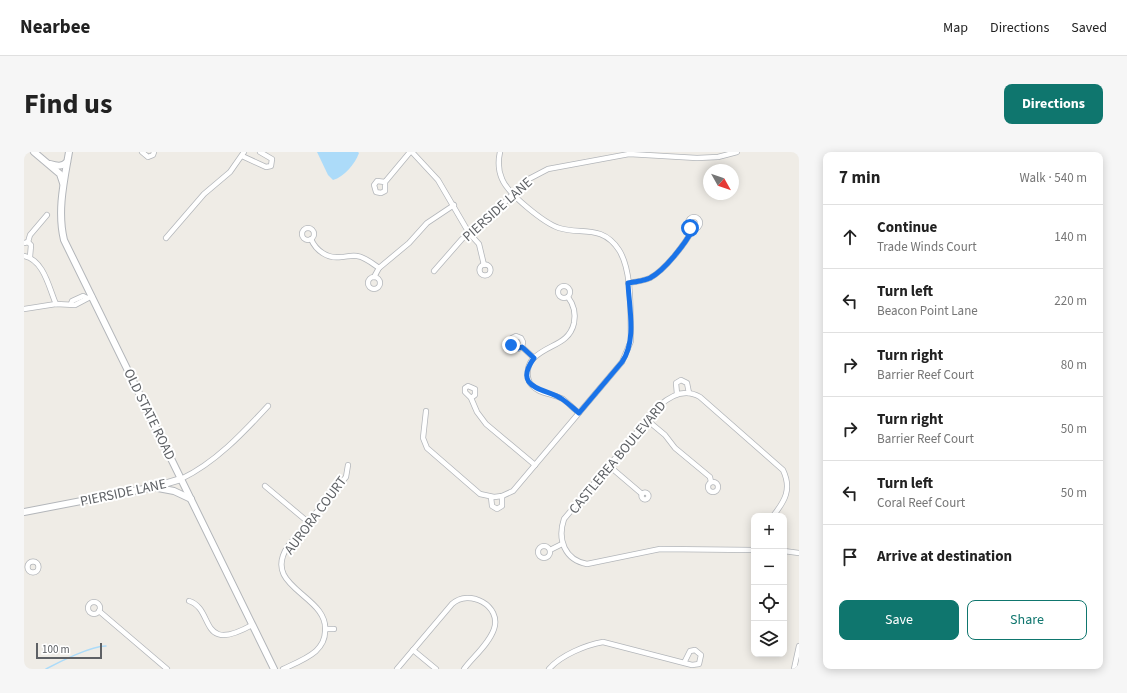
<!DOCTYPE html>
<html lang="en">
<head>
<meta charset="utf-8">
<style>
  :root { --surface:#fff; --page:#f6f6f6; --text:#222; --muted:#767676; --line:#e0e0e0; --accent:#0f766e }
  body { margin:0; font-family:"Source Sans 3",sans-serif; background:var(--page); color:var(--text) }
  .controls { position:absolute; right:12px; bottom:12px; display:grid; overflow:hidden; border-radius:8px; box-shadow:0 2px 10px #0003 }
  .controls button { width:36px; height:36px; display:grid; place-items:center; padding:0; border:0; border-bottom:1px solid var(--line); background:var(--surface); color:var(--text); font:20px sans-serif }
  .compass { position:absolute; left:679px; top:12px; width:36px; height:36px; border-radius:50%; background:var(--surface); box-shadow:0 2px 10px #0003; rotate:130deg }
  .scale { position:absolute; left:12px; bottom:10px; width:66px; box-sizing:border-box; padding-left:4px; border:2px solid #5e6165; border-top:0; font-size:11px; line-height:14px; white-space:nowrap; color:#5e6165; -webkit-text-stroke:3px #fff; paint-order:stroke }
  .stop { position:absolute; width:12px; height:12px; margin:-9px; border:3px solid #1a73e8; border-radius:50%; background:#fff }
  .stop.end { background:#1a73e8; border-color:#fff; box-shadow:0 1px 4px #0008 }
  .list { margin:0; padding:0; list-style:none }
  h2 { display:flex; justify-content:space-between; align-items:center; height:52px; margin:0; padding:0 16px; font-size:17px }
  h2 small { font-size:13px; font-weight:400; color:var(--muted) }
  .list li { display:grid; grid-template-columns:26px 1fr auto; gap:12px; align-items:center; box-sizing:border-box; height:64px; padding:0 16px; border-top:1px solid var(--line) }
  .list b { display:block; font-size:15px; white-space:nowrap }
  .list p { margin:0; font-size:13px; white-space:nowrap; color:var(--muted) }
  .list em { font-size:13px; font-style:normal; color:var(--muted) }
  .actions { display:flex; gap:8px; padding:12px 16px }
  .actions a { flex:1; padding:9px 0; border:1px solid var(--accent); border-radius:8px; text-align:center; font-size:14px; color:var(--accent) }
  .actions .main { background:var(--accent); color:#fff }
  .icon { flex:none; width:22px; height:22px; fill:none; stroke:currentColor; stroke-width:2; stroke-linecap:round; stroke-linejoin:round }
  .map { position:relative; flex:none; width:775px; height:517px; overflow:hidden; border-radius:8px }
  header { display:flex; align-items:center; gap:24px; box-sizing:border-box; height:56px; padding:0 20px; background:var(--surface); border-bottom:1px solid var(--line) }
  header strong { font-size:19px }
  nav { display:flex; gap:22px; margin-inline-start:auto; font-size:14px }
  .intro { display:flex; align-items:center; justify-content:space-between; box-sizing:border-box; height:96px; padding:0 24px }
  h1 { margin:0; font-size:28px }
  .button { padding:10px 18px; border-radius:8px; background:var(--accent); color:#fff; font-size:14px; font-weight:700 }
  main { display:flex; gap:24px; padding:0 24px }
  aside { flex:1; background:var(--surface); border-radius:8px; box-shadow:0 2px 10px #0003 }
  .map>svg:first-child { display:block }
</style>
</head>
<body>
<header>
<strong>Nearbee</strong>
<nav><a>Map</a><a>Directions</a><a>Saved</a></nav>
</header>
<div class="intro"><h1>Find us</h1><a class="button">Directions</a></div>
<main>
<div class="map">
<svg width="775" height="517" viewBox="0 0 775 517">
  <rect width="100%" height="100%" fill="#efece6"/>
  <path fill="#acdbf9" d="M293 0H334L335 1C331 12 320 25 309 28L304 23Z"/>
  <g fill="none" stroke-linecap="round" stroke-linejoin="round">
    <path stroke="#acdbf9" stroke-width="1.5" d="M22 517C35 510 67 494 82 494"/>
    <g stroke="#b3b6ba" stroke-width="6">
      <g id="minor">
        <polyline points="118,0 124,5 129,3 130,0"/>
        <polyline points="388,0 414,28 445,81 455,92 460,113"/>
        <polyline points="218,4 242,15 247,14 248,7 236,0"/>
        <polyline points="361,30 353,29 350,33 352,40 357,41 361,39 361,30 386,0"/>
        <circle cx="670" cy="71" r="6"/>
        <circle cx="284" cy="82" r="6"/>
        <polyline points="142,86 180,42 206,20 220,0"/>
        <path d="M287 87C292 99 304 107 317 105 322 105 327 103 333 104 341 105 348 111 355 116"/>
        <polyline points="4,90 6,83 23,63"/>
        <polyline points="0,91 4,90 7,93 6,105"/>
        <path d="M0 104C20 108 25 136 32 152"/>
        <circle cx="461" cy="118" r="5.5"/>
        <polyline points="410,119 438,87 467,64 503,28 524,17 605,2 673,6 694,5 713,0"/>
        <circle cx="350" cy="131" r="6"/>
        <polyline points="350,125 355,116 385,91 403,71 430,53"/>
        <path d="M604 131C611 130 619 129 626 126 641 118 661 92 669 77"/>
        <circle cx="540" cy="140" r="6"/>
        <path d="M544 145C550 153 552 161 550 171 545 193 524 192 510 206 503 212 502 224 506 231 513 242 528 241 539 247 544 251 550 257 555 261"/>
        <polyline points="47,152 48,149 59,144 63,146"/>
        <polyline points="0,157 32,152 51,153 68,144"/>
        <polyline points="498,195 494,197 488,195 486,190 488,186 492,184 497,186 499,190 498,195 510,206"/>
        <polyline points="653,242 652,231 657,228 663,231 665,241"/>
        <polyline points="447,246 441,240 441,236 444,234 451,237 451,243 447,246 453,260 462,272 511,313"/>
        <path d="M402 259 399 286 403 296 456 342 470 345 478 344 489 339 598 210 607 189C606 163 609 120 595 98 578 72 557 83 535 76 520 71 484 42 478 27 474 18 474 9 476 0"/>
        <polyline points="623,268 641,283 651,296 686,325 687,330"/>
        <polyline points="584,313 618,342"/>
        <path d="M157 327C191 311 219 281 244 254"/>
        <circle cx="689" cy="335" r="5"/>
        <polyline points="241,334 284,370"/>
        <circle cx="621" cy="344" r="3.5"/>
        <polyline points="467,345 468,354 473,357 478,354 478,344"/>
        <circle cx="520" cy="400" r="6"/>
        <polyline points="526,398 538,392"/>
        <path d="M730 398 636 397 563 412C541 408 533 388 540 367L635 254C647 243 661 236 676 245L759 318C768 337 761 349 749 364"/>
        <polyline points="760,399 775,401"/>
        <circle cx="9" cy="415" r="5.5"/>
        <path d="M165 449C191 457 174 503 228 473"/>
        <circle cx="70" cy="456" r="6"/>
        <polyline points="75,459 143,517"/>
        <polyline points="302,477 310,477"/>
        <polyline points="389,498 412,517"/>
        <path d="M259 517C270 512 283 507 292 499 297 494 301 488 301 480 306 443 236 436 264 394L322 325 324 313"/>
        <path d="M373 517 428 452C445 436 478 454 470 477 465 492 449 505 440 517"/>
        <path d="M525 517C537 503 562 493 579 490L668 513 675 512 677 503 671 498 666 499 660 511"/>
        <polyline points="770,517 775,494"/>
      </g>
    </g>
    <g stroke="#b3b6ba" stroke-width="8">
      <g id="tertiary">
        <polyline points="10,0 36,22 39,31"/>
        <path d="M45 0C40 29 33 59 40 88L250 517"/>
        <path d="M26 12C33 14 38 15 43 10"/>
        <polyline points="134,336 150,339 167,347"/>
        <polyline points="0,360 130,335 157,327"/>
      </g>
    </g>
    <use href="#minor" stroke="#fff" stroke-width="4.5"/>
    <use href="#tertiary" stroke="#fff" stroke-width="6"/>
  </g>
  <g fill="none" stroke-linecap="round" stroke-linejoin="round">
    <path stroke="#1a73e8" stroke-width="5" d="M487 193 492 197 498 195 510 206C488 237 521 236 538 247 544 251 549 256 555 261L598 210C613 188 605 156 604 131 611 130 619 129 626 126 641 118 661 92 669 77L666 76"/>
  </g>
  <g text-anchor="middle" stroke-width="4" stroke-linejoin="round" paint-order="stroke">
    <g font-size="14" fill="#5e6165" stroke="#fff">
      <text transform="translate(473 57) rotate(-42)" y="5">PIERSIDE LANE</text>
      <text transform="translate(126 262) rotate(64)" y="5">OLD STATE ROAD</text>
      <text transform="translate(593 305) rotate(-50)" y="5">CASTLEREA BOULEVARD</text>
      <text transform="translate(99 340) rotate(-12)" y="5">PIERSIDE LANE</text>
      <text transform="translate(291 363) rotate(-53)" y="5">AURORA COURT</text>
    </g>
  </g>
</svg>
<div class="controls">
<button>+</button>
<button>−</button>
<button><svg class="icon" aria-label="locate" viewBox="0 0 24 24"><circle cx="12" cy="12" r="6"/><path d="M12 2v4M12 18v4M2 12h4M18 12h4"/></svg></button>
<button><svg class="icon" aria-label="layers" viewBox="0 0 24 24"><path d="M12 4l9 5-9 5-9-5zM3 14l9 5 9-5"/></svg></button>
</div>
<svg class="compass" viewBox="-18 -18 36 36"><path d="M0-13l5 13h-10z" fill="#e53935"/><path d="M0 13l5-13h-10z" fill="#767676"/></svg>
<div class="scale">100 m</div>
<div class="stop" style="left:666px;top:76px"></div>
<div class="stop end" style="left:487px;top:193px"></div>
</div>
<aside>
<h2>7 min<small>Walk · 540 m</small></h2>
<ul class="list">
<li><svg class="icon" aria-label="ahead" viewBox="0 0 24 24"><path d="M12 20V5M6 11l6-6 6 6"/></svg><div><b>Continue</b><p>Trade Winds Court</p></div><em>140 m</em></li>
<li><svg class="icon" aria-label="left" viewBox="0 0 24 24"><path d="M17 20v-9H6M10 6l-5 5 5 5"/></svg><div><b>Turn left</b><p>Beacon Point Lane</p></div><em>220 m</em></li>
<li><svg class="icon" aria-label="right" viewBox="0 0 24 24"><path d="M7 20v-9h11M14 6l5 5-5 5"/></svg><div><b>Turn right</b><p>Barrier Reef Court</p></div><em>80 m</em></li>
<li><svg class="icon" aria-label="right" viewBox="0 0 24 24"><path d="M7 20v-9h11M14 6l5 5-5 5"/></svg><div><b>Turn right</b><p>Barrier Reef Court</p></div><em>50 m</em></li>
<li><svg class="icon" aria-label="left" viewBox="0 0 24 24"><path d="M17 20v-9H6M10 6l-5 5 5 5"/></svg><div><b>Turn left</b><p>Coral Reef Court</p></div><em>50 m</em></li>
<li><svg class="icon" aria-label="arrive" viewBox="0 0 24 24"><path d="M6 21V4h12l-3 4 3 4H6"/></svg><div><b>Arrive at destination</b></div></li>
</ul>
<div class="actions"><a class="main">Save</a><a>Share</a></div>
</aside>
</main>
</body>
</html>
